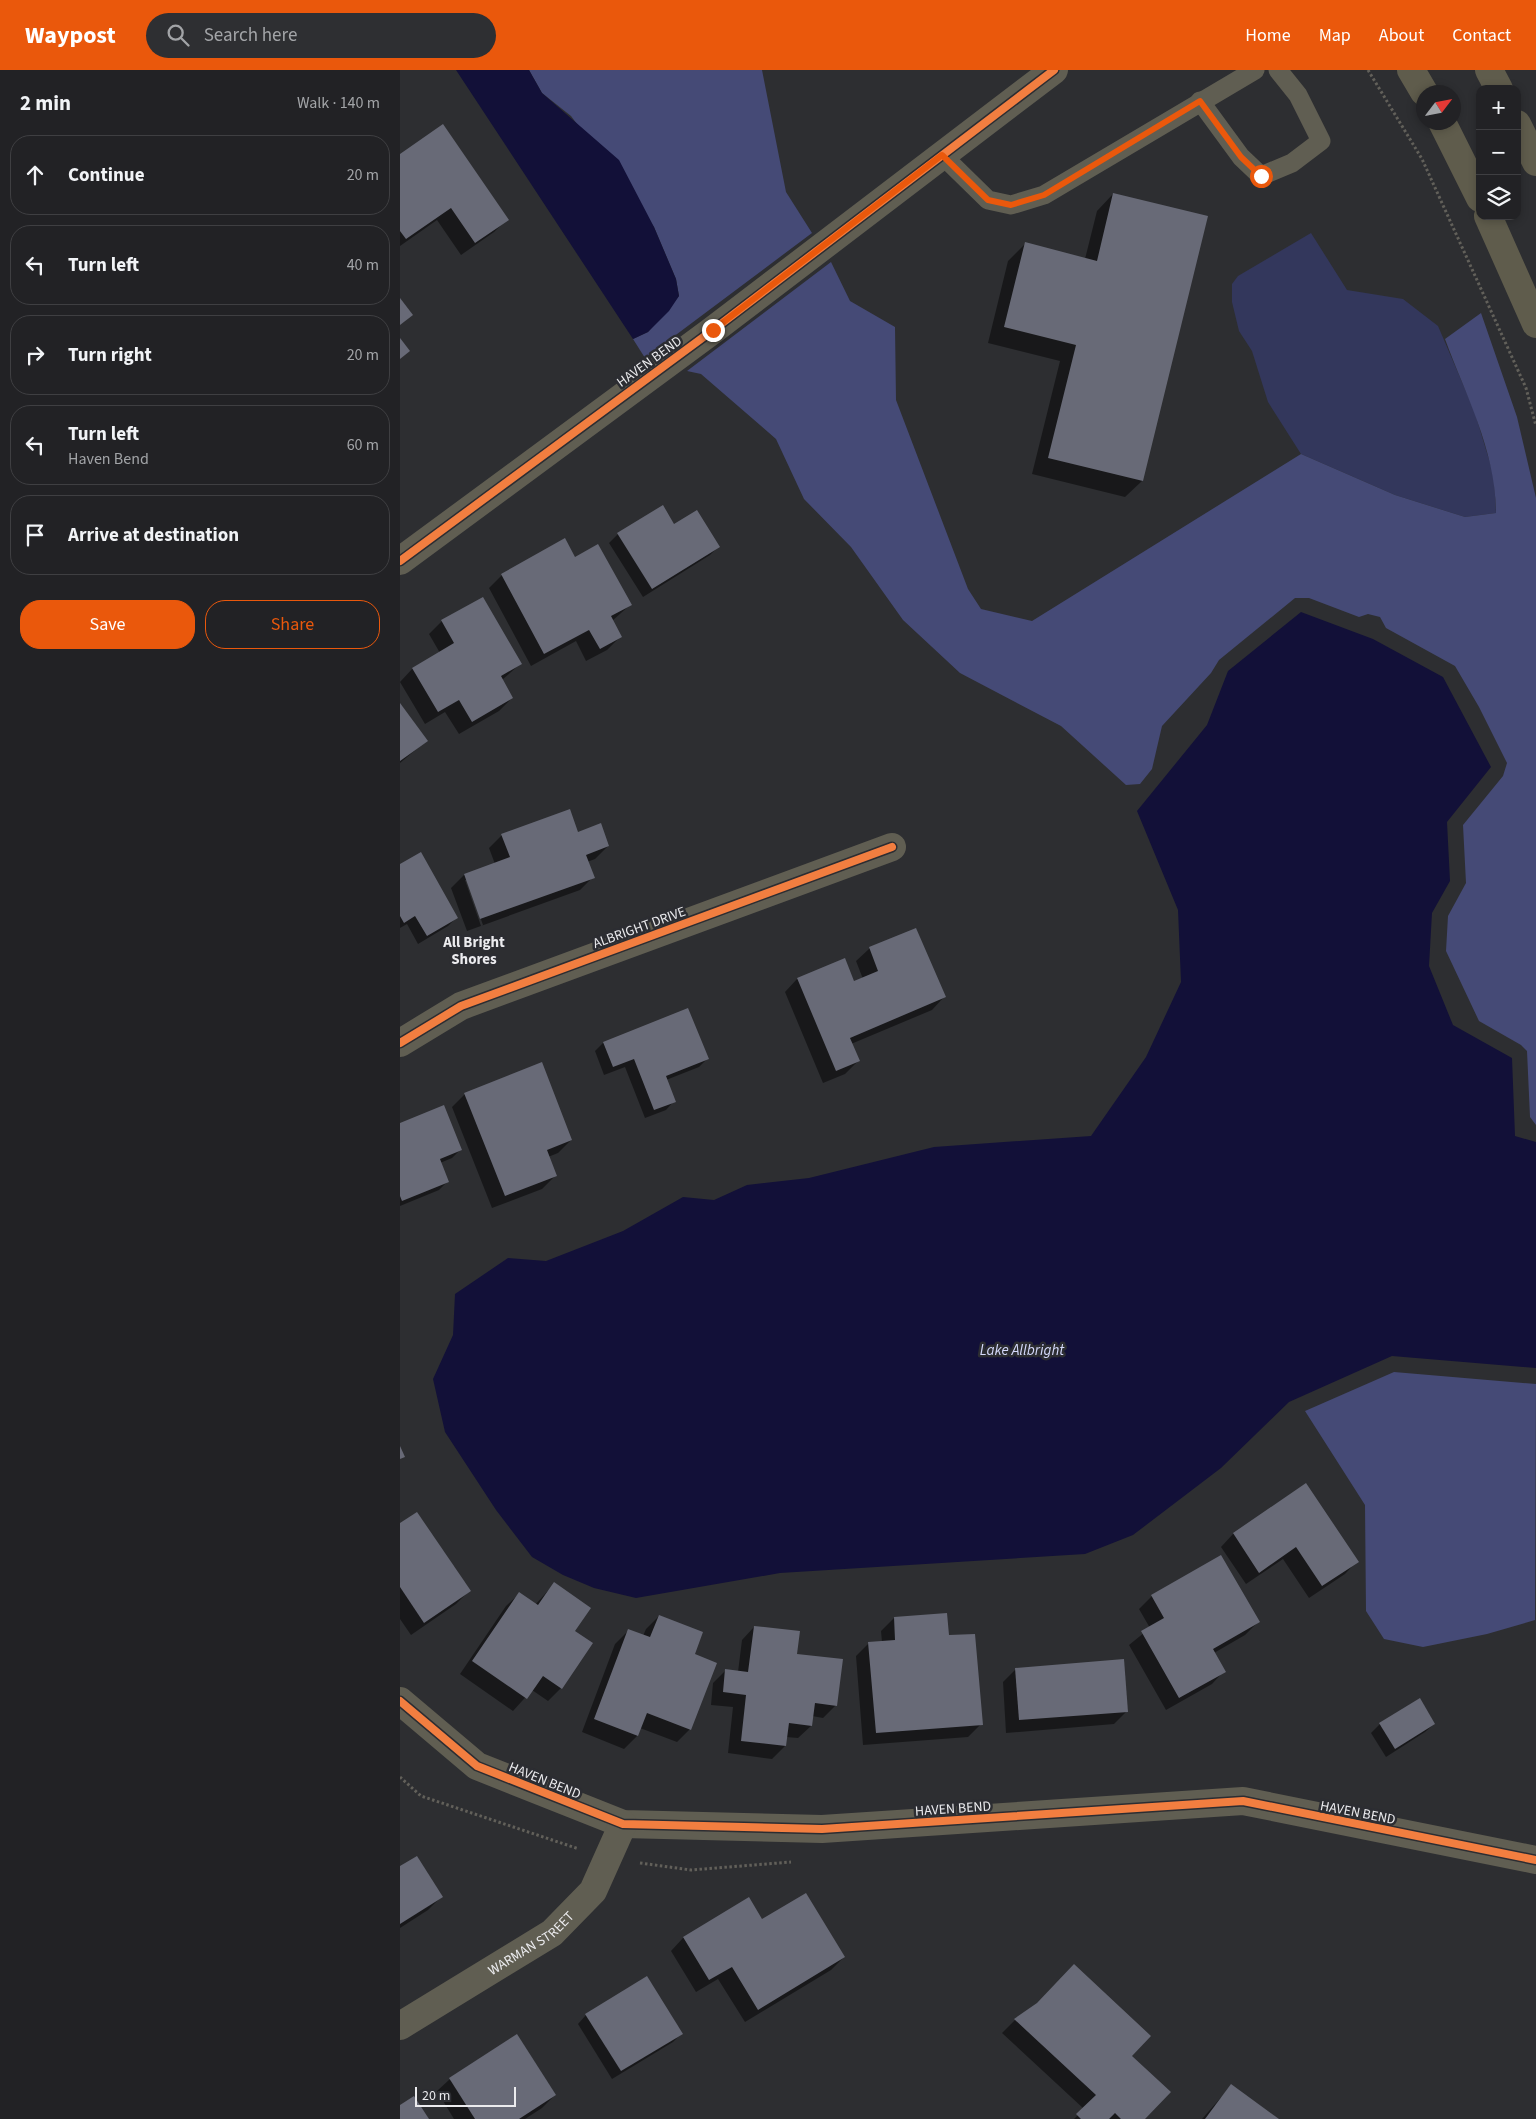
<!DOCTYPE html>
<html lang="en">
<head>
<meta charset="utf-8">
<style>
  :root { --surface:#222225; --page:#2e2f32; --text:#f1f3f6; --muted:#a2a4a7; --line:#3f3f42; --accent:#ea580c }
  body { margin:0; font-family:"Source Sans 3",sans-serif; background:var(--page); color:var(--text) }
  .controls { position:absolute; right:15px; top:15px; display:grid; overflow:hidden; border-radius:10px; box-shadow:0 2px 8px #0003 }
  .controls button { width:45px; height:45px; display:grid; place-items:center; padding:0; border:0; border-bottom:1px solid var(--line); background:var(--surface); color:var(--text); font:25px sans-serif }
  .compass { position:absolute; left:1016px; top:15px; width:45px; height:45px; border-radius:50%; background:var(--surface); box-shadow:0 2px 8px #0003; rotate:58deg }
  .scale { position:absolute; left:15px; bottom:12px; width:101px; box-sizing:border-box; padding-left:5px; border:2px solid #ebebee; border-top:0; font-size:14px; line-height:18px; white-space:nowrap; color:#ebebee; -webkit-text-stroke:4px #2c2d32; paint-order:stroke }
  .stop { position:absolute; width:15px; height:15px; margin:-11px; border:4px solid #ea580c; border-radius:50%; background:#fff }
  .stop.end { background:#ea580c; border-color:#fff; box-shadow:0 1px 5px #0008 }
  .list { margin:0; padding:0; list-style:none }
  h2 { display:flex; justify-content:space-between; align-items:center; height:65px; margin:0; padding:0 20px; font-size:21px }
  h2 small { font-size:16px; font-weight:400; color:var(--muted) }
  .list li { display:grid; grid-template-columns:32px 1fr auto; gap:15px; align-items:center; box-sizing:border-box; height:80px; margin:0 10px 10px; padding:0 10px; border:1px solid var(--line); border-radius:20px }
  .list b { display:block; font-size:19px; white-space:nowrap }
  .list p { margin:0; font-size:16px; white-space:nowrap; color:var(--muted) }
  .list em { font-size:16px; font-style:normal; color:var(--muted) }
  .actions { display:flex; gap:10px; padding:15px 20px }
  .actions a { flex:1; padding:11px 0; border:1px solid var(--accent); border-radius:20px; text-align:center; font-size:18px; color:var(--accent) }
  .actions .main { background:var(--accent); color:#fff }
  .icon { flex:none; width:28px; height:28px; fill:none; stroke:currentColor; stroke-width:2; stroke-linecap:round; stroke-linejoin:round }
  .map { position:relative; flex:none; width:1136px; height:2049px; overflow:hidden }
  header { display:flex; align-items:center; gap:30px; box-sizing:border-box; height:70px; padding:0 25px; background:var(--accent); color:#fff }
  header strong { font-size:24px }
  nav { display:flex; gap:28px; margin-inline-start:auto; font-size:18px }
  .search { width:350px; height:45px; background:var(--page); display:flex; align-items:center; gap:12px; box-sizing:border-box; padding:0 18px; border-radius:28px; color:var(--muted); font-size:19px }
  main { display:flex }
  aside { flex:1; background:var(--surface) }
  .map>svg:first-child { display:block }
</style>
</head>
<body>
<header>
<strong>Waypost</strong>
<div class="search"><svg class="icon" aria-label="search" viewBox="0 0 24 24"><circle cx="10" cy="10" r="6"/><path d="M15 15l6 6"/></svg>Search here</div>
<nav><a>Home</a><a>Map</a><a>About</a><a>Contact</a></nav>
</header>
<main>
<aside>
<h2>2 min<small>Walk · 140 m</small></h2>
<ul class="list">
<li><svg class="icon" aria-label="ahead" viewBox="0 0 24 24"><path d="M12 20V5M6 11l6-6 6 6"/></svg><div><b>Continue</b></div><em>20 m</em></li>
<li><svg class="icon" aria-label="left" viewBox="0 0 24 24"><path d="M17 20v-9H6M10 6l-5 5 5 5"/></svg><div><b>Turn left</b></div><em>40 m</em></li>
<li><svg class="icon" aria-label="right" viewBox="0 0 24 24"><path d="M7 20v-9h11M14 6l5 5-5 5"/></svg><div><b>Turn right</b></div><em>20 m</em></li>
<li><svg class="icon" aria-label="left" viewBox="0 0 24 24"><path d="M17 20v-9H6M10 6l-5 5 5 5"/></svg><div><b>Turn left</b><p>Haven Bend</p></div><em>60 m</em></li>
<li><svg class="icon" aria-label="arrive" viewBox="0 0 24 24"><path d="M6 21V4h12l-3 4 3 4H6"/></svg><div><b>Arrive at destination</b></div></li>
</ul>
<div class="actions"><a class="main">Save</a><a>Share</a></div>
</aside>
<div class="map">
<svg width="1136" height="2049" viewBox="0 0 1136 2049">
  <rect width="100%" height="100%" fill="#2d2e31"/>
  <polygon fill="#33375c" points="911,163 947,220 1003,229 1038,256 1074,340 1094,406 1096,443 1065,447 995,425 901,384 868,332 852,281 839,261 832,232 832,214 838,206"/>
  <g fill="#454a76">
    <polygon points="129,0 362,0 386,122 412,163 245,288 233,269 248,262 279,226 276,209 254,157 171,46 142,23"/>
    <path d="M431 192 450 231 495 257 496 330 568 519 581 539 632 551 901 384 995 425 1065 447 1096 443C1096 381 1066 326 1045 269L1081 243 1117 347 1136 428V1055L1130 1047 1127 981 1121 975 1079 951 1046 881 1048 846 1066 813 1063 755 1103 706 1107 693 1079 637 1055 596 986 558 980 547 968 544 959 547 909 528H895L819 590 811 603 762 656 752 699 740 714 726 715 661 656 560 603 503 550 451 477 404 429 376 369 301 304 287 301Z"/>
    <polygon points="994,1302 1136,1314 1135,1550 1087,1564 1023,1577 984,1569 966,1541 965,1435 905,1341"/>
  </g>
  <g fill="#121038">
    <polygon points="56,0 129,0 142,23 219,90 254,157 276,209 279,226 269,241 248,262 233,269"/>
    <polygon points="901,542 973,569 1043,607 1091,697 1047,752 1050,811 1032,843 1029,896 1053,955 1112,988 1115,1066 1136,1072 1136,1298 992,1286 889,1332 821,1398 733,1465 685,1484 380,1503 236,1528 194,1518 163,1505 132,1487 96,1440 45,1362 33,1309 53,1265 55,1224 108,1188 146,1191 223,1161 283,1127 314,1130 347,1115 409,1108 534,1077 691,1066 746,987 781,912 778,840 737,741 807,655 828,601"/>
  </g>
  <g fill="#0007" fill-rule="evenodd">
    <polygon points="0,86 107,149 94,162 61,185 37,150 0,176"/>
    <polygon points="713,124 742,411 725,427 632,404 660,291 588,273 608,191 625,174 685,189 697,141"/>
    <polygon points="263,437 274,456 319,476 310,485 243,527 209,473 218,464"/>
    <polygon points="175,488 230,535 212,551 220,567 207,580 186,591 176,571 131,596 89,518 102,505"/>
    <polygon points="42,551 120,594 102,610 112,628 99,641 59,664 45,642 25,654 0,612 13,598 40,583 29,564"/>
    <polygon points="0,635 26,671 0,693"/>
    <path d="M169 741 177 763 208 776 195 789 187 792 193 807 180 820 67 861 51 818 64 805 95 794 89 778 102 765ZM65 810H67L83 855 81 856Z"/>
    <polygon points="0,795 57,847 48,856 18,874 7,854 0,858"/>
    <polygon points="516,859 544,927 532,940 451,974 458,991 445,1004 423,1013 385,922 397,909 444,889 454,912 463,909 456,891 469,879"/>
    <polygon points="203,973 307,989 299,997 266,1010 274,1031 266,1040 245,1048 225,997 204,1005 195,981"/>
    <polygon points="65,1024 171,1070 158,1083 148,1087 155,1106 142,1119 92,1138 52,1037"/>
    <polygon points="0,1055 61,1079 52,1088 40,1093 47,1112 39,1120 0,1136"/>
    <polygon points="906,1415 957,1491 945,1504 909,1528 883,1489 846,1514 821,1477 833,1464"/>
    <polygon points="0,1455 69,1521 56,1534 11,1565 0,1549"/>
    <polygon points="154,1514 173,1561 161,1618 148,1631 132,1620 113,1641 60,1604 106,1536 119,1524 135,1535"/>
    <polygon points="752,1526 858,1552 845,1565 814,1583 824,1601 812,1614 766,1640 729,1575 750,1558 739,1539"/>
    <polygon points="259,1546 293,1585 290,1659 277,1672 240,1658 237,1666 224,1679 182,1662 215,1574 228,1561 243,1566 246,1559"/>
    <polygon points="494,1548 547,1567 581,1654 568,1667 463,1675 456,1586 469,1573 482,1572 481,1561"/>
    <polygon points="354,1557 396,1585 436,1635 423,1648 412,1646 411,1656 398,1668 386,1667 385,1676 372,1689 328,1683 333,1637 311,1635 313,1613 326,1600 338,1602 342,1570"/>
    <polygon points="616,1599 727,1641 714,1654 606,1663 603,1612"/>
    <polygon points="980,1654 1034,1654 1025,1662 986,1687 971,1663"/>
    <polygon points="0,1798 41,1827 28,1840 0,1858"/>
    <polygon points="349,1829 362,1850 444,1887 431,1900 345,1952 318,1909 296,1922 271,1881 283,1868"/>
    <polygon points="636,1936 730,1986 744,2049 674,2049 684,2039 602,1963 615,1950"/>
    <polygon points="186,1945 282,1963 273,1972 212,2009 178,1954"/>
    <polygon points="50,2009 155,2025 142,2038 125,2049 54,2049 37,2021"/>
    <polygon points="831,2016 877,2049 802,2049"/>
  </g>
  <g fill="#686a77">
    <polygon points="43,54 109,150 75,173 51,138 6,169 0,161 0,84"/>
    <polygon points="713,123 808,146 743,411 648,388 676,275 604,257 625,172 697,191"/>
    <polygon points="0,228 13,245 0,255"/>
    <polygon points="0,268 10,281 0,289"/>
    <polygon points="263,435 274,454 297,440 320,477 252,519 217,463"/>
    <polygon points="165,468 175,487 198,474 232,535 211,546 222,567 200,579 189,560 144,584 101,504"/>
    <polygon points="83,527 122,594 101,606 113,628 72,652 59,630 38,642 12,598 54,573 41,550"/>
    <polygon points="0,633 28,671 0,691"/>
    <polygon points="170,739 178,762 201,753 209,776 186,785 195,808 80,849 64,804 110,787 101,764"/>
    <polygon points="21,782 58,848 27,866 15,846 4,853 0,846 0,794"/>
    <polygon points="516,858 546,927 450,968 460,991 436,1001 397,908 445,888 454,911 478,901 469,877"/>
    <polygon points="288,938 309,989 266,1006 276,1032 254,1040 234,989 213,997 203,972"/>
    <polygon points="142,992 172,1070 147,1080 157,1106 105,1126 64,1023"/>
    <polygon points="44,1035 62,1080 40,1089 49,1112 2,1131 0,1126 0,1053"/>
    <polygon points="0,1376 5,1387 0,1389"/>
    <polygon points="906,1413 959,1492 922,1516 896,1477 859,1503 833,1463"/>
    <polygon points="17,1442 71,1521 24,1553 0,1517 0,1453"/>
    <polygon points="821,1485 860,1552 813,1579 826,1602 779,1628 741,1561 764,1548 751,1525"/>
    <polygon points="154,1512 191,1538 175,1561 193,1573 162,1619 143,1606 127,1629 72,1591 119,1522 138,1535"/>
    <polygon points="547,1543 549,1565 575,1564 583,1655 476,1663 468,1572 495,1570 494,1547"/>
    <polygon points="259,1545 303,1562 295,1584 317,1593 291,1660 247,1643 238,1666 194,1649 228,1559 250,1567"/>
    <polygon points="354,1556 400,1561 397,1584 443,1589 437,1636 415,1633 412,1656 389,1653 386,1676 341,1671 346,1625 323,1622 325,1599 348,1602"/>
    <polygon points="724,1589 728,1642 619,1650 615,1598"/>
    <polygon points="1020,1628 1035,1654 995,1679 979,1653"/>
    <polygon points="17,1786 43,1827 0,1854 0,1796"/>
    <polygon points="406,1823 445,1887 358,1940 332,1897 309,1910 283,1867 349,1827 362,1849"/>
    <polygon points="674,1894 751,1966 732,1986 771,2022 745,2049 721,2049 715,2043 709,2049 681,2049 676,2044 696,2025 614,1949 637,1933"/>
    <polygon points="247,1906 283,1964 221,2001 185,1944"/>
    <polygon points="117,1964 156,2025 119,2049 75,2049 49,2008"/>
    <polygon points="831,2014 879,2049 805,2049"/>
    <polygon points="14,2026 29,2049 0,2049 0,2035"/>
  </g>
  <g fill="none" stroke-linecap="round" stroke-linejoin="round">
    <g stroke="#62605a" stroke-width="3" stroke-dasharray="2.5 2.5" stroke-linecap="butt">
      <polyline points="968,0 1022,89 1126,318 1136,356"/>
      <polyline points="0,1707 21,1726 179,1779"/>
      <polyline points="240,1793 291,1800 391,1792"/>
    </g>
    <g stroke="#605e52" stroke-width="19">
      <polyline points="800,31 841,87 861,106 892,93 921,71 898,25 878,0"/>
      <polyline points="542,85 588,130 611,135 644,125 855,0"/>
    </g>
    <g stroke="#605e52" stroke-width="28">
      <polyline points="0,491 313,260 654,0"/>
      <polyline points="0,973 61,936 492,777"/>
      <polyline points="0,1631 77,1696 223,1754 422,1759 843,1731 1136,1790"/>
      <path id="s1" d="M0 1956 152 1863 193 1821 223 1754"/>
    </g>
    <g stroke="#5f5c4c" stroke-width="28">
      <polyline points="1011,0 1024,22"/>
      <polyline points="1089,0 1099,19"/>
      <polyline points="1042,52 1080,128"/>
      <polyline points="1117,54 1136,92"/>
      <polyline points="1088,146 1136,254"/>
    </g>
    <g stroke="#2c2d32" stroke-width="11">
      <g id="cycleway">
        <polyline points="0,491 313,260 654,0"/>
        <polyline points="0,973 61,936 492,777"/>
        <polyline points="0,1631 77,1696 223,1754 422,1759 843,1731 1136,1790"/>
      </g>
    </g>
    <use href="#cycleway" stroke="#f27e40" stroke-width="8"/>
  </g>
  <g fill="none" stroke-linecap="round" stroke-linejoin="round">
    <polyline stroke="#ea580c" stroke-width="6" points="313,260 542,85 588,130 611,135 644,125 800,31 841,87 861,106"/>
  </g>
  <g text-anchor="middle" stroke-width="5" stroke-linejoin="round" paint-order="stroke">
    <g font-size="14" fill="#ebebee" stroke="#2c2d32">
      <text transform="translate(249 291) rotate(-36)" y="5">HAVEN BEND</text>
      <text transform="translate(239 857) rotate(-20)" y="5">ALBRIGHT DRIVE</text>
      <text transform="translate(145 1710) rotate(22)" y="5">HAVEN BEND</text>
      <text transform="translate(553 1738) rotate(-4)" y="5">HAVEN BEND</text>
      <text transform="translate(958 1742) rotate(11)" y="5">HAVEN BEND</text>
      <text dy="5" stroke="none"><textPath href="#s1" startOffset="155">WARMAN STREET</textPath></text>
    </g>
    <g font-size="15" font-weight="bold" fill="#ebebee" stroke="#2c2d32">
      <text x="74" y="877">All Bright<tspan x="74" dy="17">Shores</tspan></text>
    </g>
    <g font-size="15" font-style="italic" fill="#d4d9fa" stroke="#2c2d32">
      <text x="622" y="1285">Lake Allbright</text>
    </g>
  </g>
</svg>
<div class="controls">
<button>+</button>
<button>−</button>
<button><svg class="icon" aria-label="layers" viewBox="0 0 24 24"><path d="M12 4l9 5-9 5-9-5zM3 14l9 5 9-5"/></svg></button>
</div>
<svg class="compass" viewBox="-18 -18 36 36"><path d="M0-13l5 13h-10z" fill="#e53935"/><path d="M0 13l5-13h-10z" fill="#a2a4a7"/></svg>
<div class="scale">20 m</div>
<div class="stop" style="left:861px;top:106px"></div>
<div class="stop end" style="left:313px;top:260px"></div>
</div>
</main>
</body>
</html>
